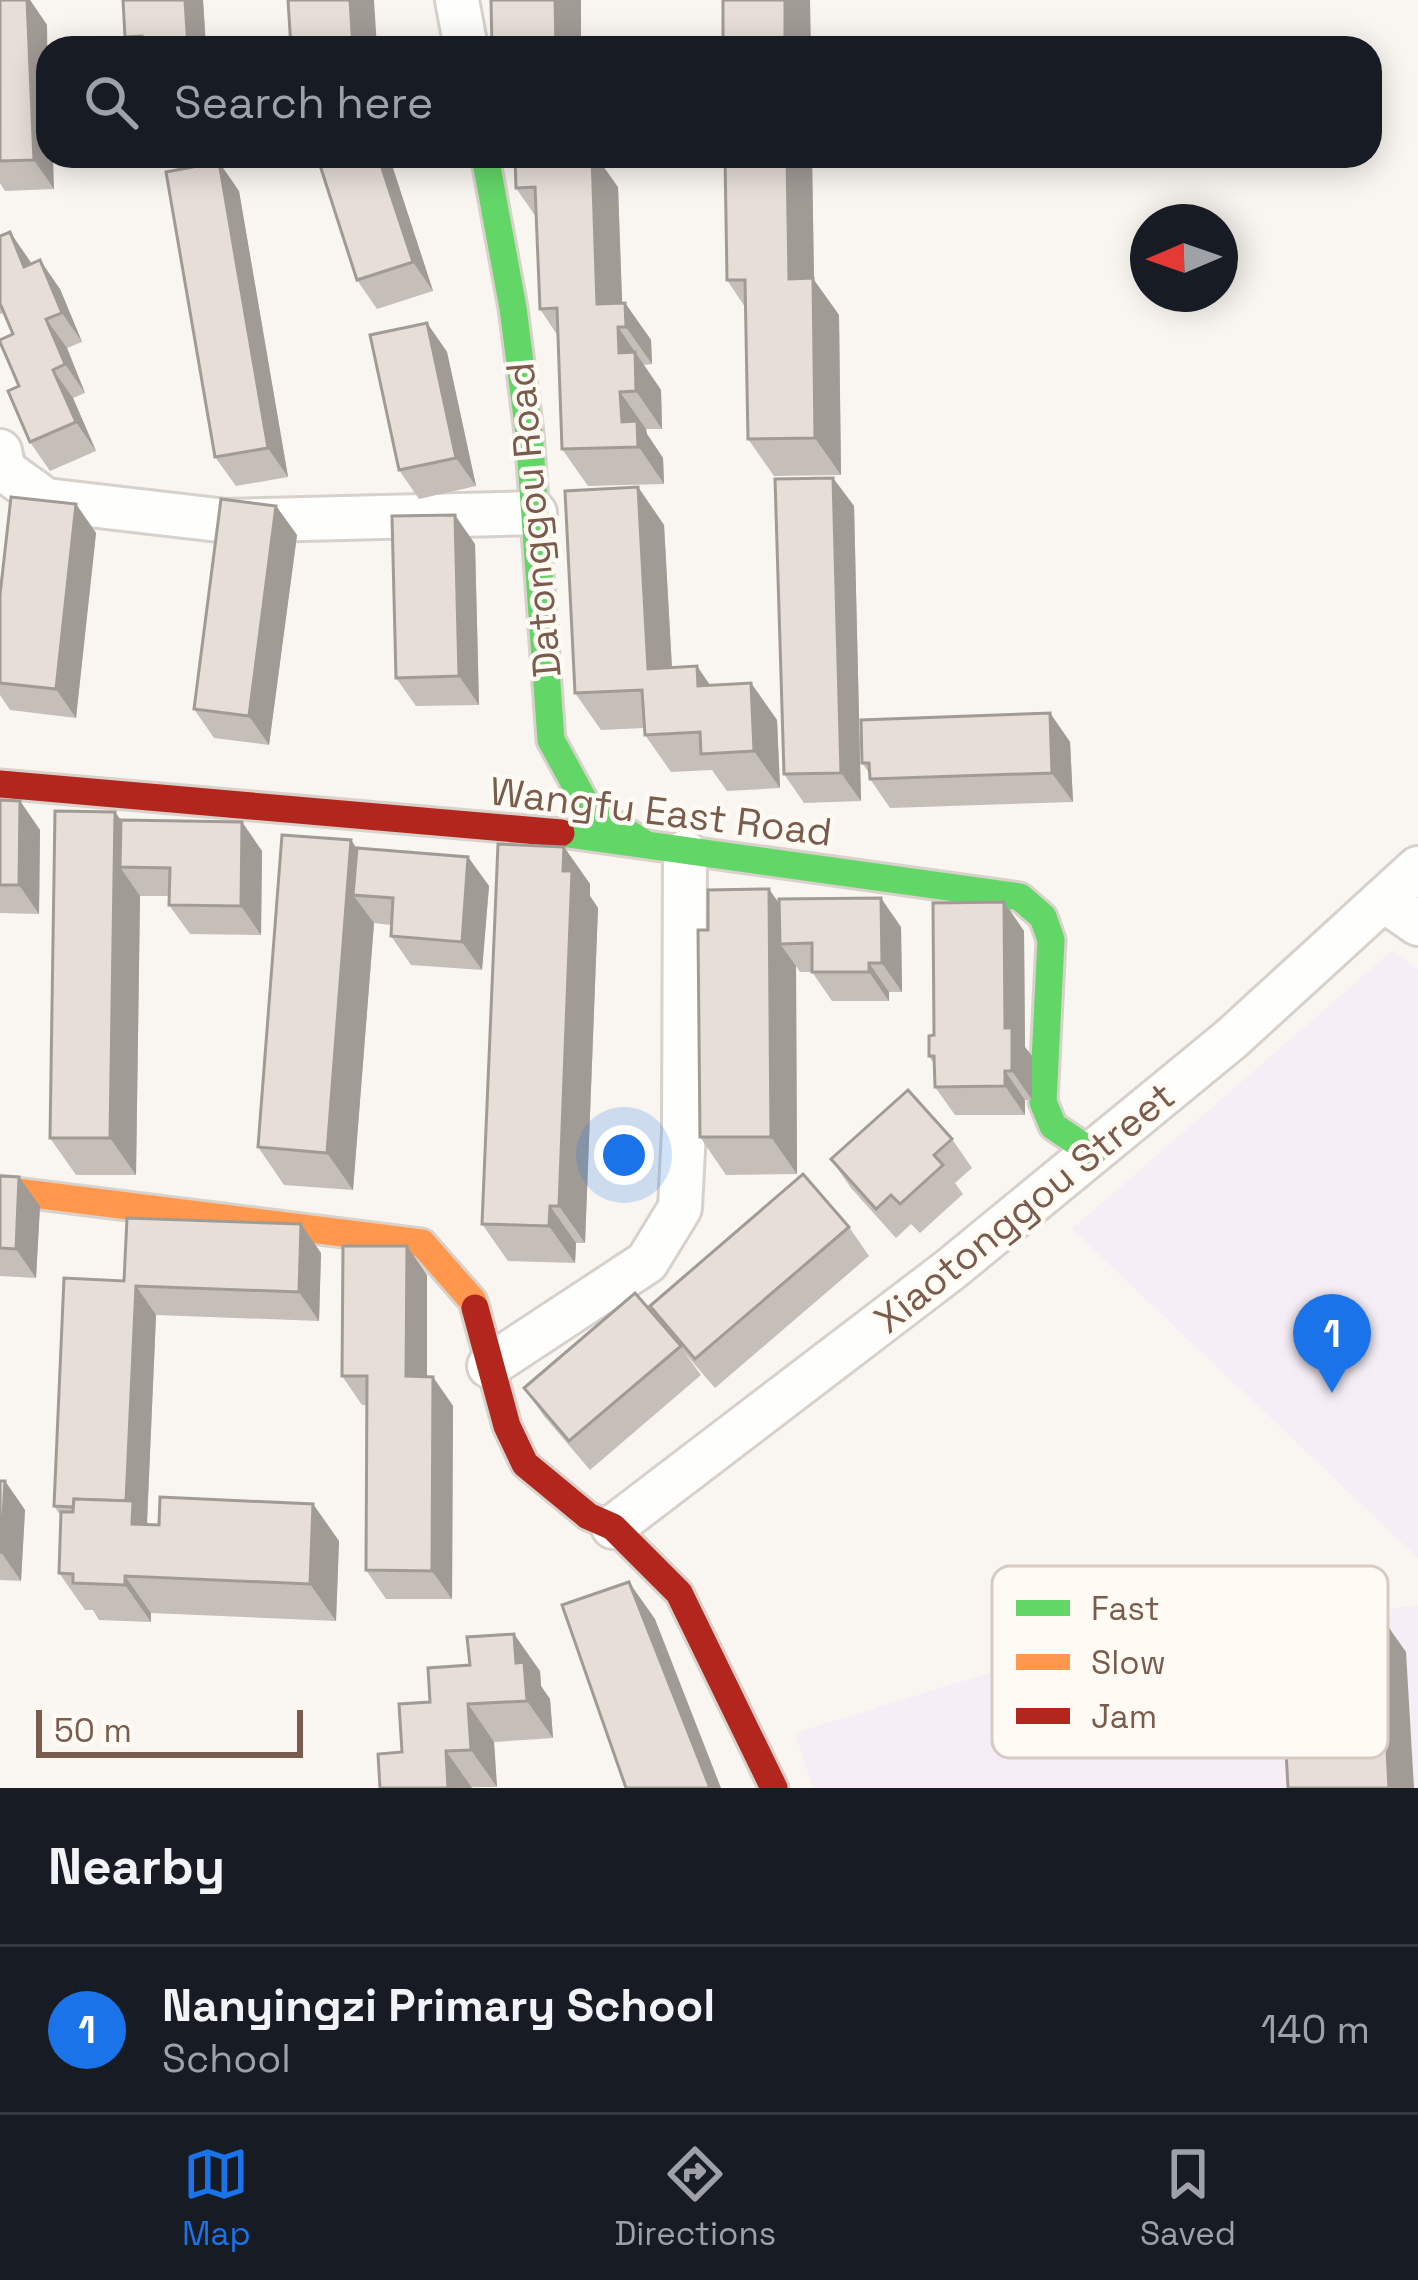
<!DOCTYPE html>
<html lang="en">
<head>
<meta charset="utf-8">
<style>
  :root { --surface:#171b24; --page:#20242c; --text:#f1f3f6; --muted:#9ea1a6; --line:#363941; --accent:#1a73e8 }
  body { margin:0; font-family:"Space Grotesk",sans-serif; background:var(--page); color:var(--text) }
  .compass { position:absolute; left:1130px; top:204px; width:108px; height:108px; border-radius:50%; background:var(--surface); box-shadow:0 6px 30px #0003; rotate:268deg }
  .scale { position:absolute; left:36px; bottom:30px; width:267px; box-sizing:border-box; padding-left:12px; border:6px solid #7a5c4d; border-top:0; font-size:33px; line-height:42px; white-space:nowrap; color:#7a5c4d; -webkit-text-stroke:9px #fffaf3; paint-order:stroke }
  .you { position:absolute; left:624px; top:1155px; width:42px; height:42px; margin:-30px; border:9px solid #fff; border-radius:50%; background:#1a73e8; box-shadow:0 0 0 18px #1a73e833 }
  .badge { display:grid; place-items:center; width:78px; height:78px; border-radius:50%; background:var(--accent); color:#fff; font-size:39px; font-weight:700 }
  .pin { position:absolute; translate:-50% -99px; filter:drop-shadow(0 3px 6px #0008) }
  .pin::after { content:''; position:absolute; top:63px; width:42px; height:36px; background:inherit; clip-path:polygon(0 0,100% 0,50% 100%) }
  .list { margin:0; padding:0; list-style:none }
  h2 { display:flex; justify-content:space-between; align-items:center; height:156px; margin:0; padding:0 48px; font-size:51px }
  h2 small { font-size:39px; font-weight:400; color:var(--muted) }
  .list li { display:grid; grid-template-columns:78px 1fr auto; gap:36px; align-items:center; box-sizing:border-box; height:168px; padding:0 48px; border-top:3px solid var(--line) }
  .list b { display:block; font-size:45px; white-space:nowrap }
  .list p { margin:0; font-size:39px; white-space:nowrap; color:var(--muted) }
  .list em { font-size:39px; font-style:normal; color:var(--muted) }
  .icon { flex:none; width:66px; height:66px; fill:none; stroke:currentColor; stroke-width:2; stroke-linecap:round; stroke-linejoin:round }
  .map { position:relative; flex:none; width:1418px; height:1788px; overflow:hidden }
  .search { position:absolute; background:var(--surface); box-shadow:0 6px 30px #0003; left:36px; right:36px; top:36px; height:132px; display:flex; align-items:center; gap:30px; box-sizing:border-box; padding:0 42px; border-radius:36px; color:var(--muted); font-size:45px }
  .sheet { height:324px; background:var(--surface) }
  nav { display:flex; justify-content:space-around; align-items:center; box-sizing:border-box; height:168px; border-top:3px solid var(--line); background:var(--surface); font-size:33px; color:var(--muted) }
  nav a { display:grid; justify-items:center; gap:6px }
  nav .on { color:var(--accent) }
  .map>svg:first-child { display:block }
</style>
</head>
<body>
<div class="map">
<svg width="1418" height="1788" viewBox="0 0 1418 1788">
  <rect width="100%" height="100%" fill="#f9f5f0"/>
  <g fill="#f6eef6">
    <polygon points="1393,950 1418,971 1418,1558 1072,1229"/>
    <polygon points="1418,1605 1418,1788 813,1788 795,1733 1018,1664"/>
  </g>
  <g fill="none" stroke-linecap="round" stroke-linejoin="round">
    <g stroke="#d7d1cb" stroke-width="48">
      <g id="street">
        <polyline points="457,0 466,48"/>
        <polyline points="0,451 4,470 46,500 227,521 535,513"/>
        <polyline points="1383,900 1418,924"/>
        <polyline points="489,1366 647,1262 680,1208 684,1131 685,852"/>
        <polyline points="613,1527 951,1269 1231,1039 1418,868"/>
      </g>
    </g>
    <g stroke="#d9d2cb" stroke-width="33">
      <g id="fast">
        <polyline points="485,156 513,308 529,433 551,740 588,808 642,842"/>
        <polyline points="561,833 1020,897 1043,917 1051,940 1043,1102 1053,1126 1093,1153"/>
      </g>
    </g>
    <g stroke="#d9d2cb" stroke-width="33">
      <polyline id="slow" points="0,1190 422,1243 473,1301 475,1308"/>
    </g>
    <g stroke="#d9d2cb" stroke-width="33">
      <g id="jam">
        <polyline points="0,784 561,833"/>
        <polyline points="475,1308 507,1426 525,1464 588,1516 613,1527 679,1593 774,1788"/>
      </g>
    </g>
    <use href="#street" stroke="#fefefd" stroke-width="42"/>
    <use href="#fast" stroke="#63d668" stroke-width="27"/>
    <use href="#slow" stroke="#ff974d" stroke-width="27"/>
    <use href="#jam" stroke="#b3261e" stroke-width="27"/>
  </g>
  <g fill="#c6bfb9">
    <polygon points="0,0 30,0 47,25 48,156 54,189 5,191 0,183"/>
    <polygon points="123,0 203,0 206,48 133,48 125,37"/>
    <polygon points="317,156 389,156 433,291 377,309 357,280"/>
    <polygon points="725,156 812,156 814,280 839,315 841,475 774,476 748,439 745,307 727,280"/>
    <polygon points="618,187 622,303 625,303 651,340 652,364 644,365 661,390 662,429 646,429 647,434 663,458 664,484 588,486 562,449 558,336 540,309 536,217 516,188"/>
    <polygon points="239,191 288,477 236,486 215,457"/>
    <polygon points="0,234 60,289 82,342 67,348 85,393 73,398 96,451 50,471 30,442 19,386 13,334 4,313 0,314"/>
    <polygon points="427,323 447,352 476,486 419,499 399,470"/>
    <polygon points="833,478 854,506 861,801 804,803 784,774"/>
    <polygon points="638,487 664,525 672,668 710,685 751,683 777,720 780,788 727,791 712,770 671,772 645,735 644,728 601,730 575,693"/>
    <polygon points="76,504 96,533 76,718 10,710 0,695 0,595"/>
    <polygon points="276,506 297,535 269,745 214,738 194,709"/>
    <polygon points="475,544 479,705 416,706 396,678"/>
    <polygon points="1050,713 1070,742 1073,802 890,808 870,779 870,774 862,763"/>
    <polygon points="0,800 20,801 40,830 39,914 0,913"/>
    <polygon points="115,812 121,820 242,822 262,851 261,935 190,934 169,905 170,896 140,896 136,1175 76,1175 50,1138"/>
    <polygon points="564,847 590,884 590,896 598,908 585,1243 576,1243 575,1263 508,1261 482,1224"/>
    <polygon points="357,848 468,857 489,886 482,970 411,965 391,936 391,925 374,923 353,1190 284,1185 258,1147"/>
    <polygon points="1004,902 1024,931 1025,1047 1032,1056 1032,1100 1025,1100 1025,1115 955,1115 935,1087 934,1064 929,1056 934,1035"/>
    <polygon points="779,904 901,927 902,992 889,992 889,1001 832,1001 812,972 800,972 796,966 797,1174 726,1175 700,1137 708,930"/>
    <polygon points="952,1139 972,1168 955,1183 963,1194 920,1233 911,1224 896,1238 851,1188 831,1159"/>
    <polygon points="0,1176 40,1206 36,1278 0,1276"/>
    <polygon points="849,1227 869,1256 715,1388 684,1352 701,1375 590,1470 544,1416 524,1388 666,1329 650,1306"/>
    <polygon points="321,1253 319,1321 156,1315 147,1522 149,1525 159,1525 313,1504 339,1541 336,1621 151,1613 151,1622 99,1620 93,1610 85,1610 59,1573 61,1516 54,1506 124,1281"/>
    <polygon points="427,1275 427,1377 433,1377 453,1406 452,1599 386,1599 366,1570 367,1405 362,1405 342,1376"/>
    <polygon points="0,1481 5,1481 25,1510 21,1581 0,1580"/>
    <polygon points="540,1671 541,1686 550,1699 553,1738 494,1742 497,1787 380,1788 430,1702"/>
  </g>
  <g fill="#a19b96">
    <polygon points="27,0 30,0 47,25 48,156 53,156 54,189 34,160"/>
    <polygon points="185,0 203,0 206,48 188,48"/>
    <polygon points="350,0 374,0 377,48 353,48"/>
    <polygon points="555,0 581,0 581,48 556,48"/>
    <polygon points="785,0 810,0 811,48 785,48"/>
    <polygon points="378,156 389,156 433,291 413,262"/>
    <polygon points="592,156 596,156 618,187 623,327 618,327 661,390 662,429 636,391 597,304"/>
    <polygon points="787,156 812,156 814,280 839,315 841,475 815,438 789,279"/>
    <polygon points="219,162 239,191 288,477 268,448"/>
    <polygon points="10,232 30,261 44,296 24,267"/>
    <polygon points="40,260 60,289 82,342 62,313"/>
    <polygon points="625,303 651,340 652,364 626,327"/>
    <polygon points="46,319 67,348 85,393 65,364"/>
    <polygon points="427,323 447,352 476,486 456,458"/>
    <polygon points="53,370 73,398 96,451 76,422"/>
    <polygon points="620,392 646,429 647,434 663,458 664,484 622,422"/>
    <polygon points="833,478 854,506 861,801 841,773"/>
    <polygon points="638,487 664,525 674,706 648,669"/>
    <polygon points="76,504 96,533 76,718 56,689"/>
    <polygon points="276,506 297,535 269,745 249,716"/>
    <polygon points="455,515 475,544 479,705 459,676"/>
    <polygon points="697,666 723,704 698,686"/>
    <polygon points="751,683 777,720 780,788 754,751"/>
    <polygon points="1050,713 1070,742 1073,802 1052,773"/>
    <polygon points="20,801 40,830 39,914 19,885"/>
    <polygon points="115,812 141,849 120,867 140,896 136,1175 110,1138"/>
    <polygon points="242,822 262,851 261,935 241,906"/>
    <polygon points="351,840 377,877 353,895 374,923 353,1190 327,1153"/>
    <polygon points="564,847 590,884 590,896 598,908 585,1243 559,1206"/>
    <polygon points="468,857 489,886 482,970 462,942"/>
    <polygon points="769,889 795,926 780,944 796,966 797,1174 771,1137"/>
    <polygon points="881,898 901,927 902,992 882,963"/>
    <polygon points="1004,902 1024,931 1025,1047 1032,1056 1032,1100 1012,1071 1005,1028"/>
    <polygon points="869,963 889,992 889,1001 869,972"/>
    <polygon points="1005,1071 1025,1100 1025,1115 1005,1086"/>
    <polygon points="19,1177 40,1206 36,1278 16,1249"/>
    <polygon points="550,1206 576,1243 575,1263 549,1226"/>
    <polygon points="301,1224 321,1253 319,1321 299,1292"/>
    <polygon points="407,1246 427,1275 427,1405 406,1376"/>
    <polygon points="136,1286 156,1315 147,1522 159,1539 132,1524 126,1509"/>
    <polygon points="433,1377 453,1406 452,1599 432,1571"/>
    <polygon points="5,1481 25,1510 21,1581 1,1552"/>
    <polygon points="313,1504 339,1541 336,1621 310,1584"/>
    <polygon points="125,1576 151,1613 151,1622 125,1585"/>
    <polygon points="629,1582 655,1619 721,1788 710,1788"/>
    <polygon points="1380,1615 1406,1652 1414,1788 1389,1788"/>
    <polygon points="514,1634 540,1671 541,1686 550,1699 553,1738 527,1701 516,1663"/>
    <polygon points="468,1704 494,1742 497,1787 471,1750"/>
    <polygon points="446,1751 472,1788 448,1788"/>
  </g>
  <g fill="#e6ded7" stroke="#a19b96" stroke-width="3">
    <polygon points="0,0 27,0 34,160 0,161"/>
    <polygon points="123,0 185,0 188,48 142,48 142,36 125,37"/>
    <polygon points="288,0 350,0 353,48 291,48"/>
    <polygon points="491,0 555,0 556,48 492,48"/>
    <rect x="723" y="0" width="62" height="48"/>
    <polygon points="317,156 378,156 413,262 357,280"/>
    <polygon points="515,156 592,156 597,304 625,303 626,327 618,327 619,353 635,352 636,391 620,392 622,422 637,421 638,447 562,449 557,308 540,309 535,187 516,188"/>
    <polygon points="725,156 787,156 789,279 813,278 815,438 748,439 745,280 727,280"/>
    <polygon points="219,162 268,448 215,457 166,172"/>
    <polygon points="10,232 24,267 40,260 62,313 46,319 65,364 53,370 76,422 30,442 8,391 19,386 0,342 0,340 13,334 0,303 0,236"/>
    <polygon points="427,323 456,458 399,470 370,335"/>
    <polygon points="833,478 841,773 784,774 775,479"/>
    <polygon points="638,487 648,669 697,666 698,686 751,683 754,751 701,754 700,732 645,735 642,690 575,693 565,491"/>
    <polygon points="11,497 76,504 56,689 0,683 0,595"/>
    <polygon points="221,499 276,506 249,716 194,709"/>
    <polygon points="455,515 459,676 396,678 392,516"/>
    <polygon points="1050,713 1052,773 870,779 869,763 862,763 861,720"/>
    <polygon points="0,800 20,801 19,885 0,885"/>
    <polygon points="55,811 115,812 110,1138 50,1138"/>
    <polygon points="121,820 242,822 241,906 169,905 170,868 120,867"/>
    <polygon points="282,835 351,840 327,1153 258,1147"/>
    <polygon points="498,844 564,847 563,871 572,871 559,1206 550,1206 549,1226 482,1224"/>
    <polygon points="357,848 468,857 462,942 391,936 393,898 353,895"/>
    <polygon points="769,889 771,1137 700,1137 698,930 708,930 708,890"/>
    <polygon points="881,898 882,963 869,963 869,972 812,972 812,943 780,944 779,899"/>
    <polygon points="1004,902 1005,1028 1012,1028 1012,1071 1005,1071 1005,1086 935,1087 934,1056 929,1056 929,1036 934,1035 933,903"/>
    <polygon points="908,1090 952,1139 934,1155 943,1165 900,1204 891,1195 876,1209 831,1159"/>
    <polygon points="803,1174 849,1227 695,1359 650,1306"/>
    <polygon points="0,1176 19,1177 16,1249 0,1248"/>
    <polygon points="127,1218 301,1224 299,1292 136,1286 126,1501 74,1499 73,1507 54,1506 64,1278 124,1281"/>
    <polygon points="343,1246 407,1246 406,1376 433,1377 432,1571 366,1570 367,1376 342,1376"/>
    <polygon points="635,1293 681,1346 569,1441 524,1388"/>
    <polygon points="0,1481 5,1481 1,1552 0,1552"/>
    <polygon points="160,1497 313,1504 310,1584 125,1576 125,1585 73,1583 73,1574 59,1573 61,1512 73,1512 74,1499 133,1501 132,1524 159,1525"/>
    <polygon points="629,1582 710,1788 626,1788 562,1605"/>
    <polygon points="1380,1615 1389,1788 1288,1788 1279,1620"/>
    <polygon points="514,1634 516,1663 524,1662 527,1701 468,1704 471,1750 446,1751 448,1788 380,1788 378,1754 402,1752 399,1704 430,1702 428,1668 470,1665 467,1637"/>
  </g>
  <g text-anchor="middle" stroke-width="9" stroke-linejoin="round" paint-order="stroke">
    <g font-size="39" fill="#7a5c4d" stroke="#fffaf3">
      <text transform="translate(533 520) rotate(-95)" y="14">Datonggou Road</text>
      <text transform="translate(661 811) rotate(7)" y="14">Wangfu East Road</text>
      <text transform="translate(1024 1207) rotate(-39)" y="14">Xiaotonggou Street</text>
    </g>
  </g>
  <rect x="992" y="1566" width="396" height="192" rx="18" fill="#fffaf3" stroke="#d7cbc1" stroke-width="3"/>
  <rect x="1016" y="1600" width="54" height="16" fill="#63d668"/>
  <rect x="1016" y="1654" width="54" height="16" fill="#ff974d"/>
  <rect x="1016" y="1708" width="54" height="16" fill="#b3261e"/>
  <g font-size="33" fill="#7a5c4d">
    <text x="1091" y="1620">Fast</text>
    <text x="1091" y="1674">Slow</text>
    <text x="1091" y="1728">Jam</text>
  </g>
</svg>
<svg class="compass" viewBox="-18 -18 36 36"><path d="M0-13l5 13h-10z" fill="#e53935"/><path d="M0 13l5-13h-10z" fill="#9ea1a6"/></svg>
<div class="scale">50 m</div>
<div class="you"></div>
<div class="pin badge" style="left:1332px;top:1393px">1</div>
<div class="search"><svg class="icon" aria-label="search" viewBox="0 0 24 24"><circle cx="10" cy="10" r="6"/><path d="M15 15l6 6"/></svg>Search here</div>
</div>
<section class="sheet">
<h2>Nearby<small></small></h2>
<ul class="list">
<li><span class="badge">1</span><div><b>Nanyingzi Primary School</b><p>School</p></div><em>140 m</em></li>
</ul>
</section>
<nav>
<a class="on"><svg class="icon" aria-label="map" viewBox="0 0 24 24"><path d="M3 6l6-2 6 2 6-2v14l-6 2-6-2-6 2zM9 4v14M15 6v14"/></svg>Map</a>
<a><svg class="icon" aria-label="directions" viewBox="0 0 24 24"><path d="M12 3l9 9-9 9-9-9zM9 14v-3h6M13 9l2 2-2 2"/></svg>Directions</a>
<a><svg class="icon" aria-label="saved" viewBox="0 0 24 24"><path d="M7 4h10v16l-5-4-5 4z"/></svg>Saved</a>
</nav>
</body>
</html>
